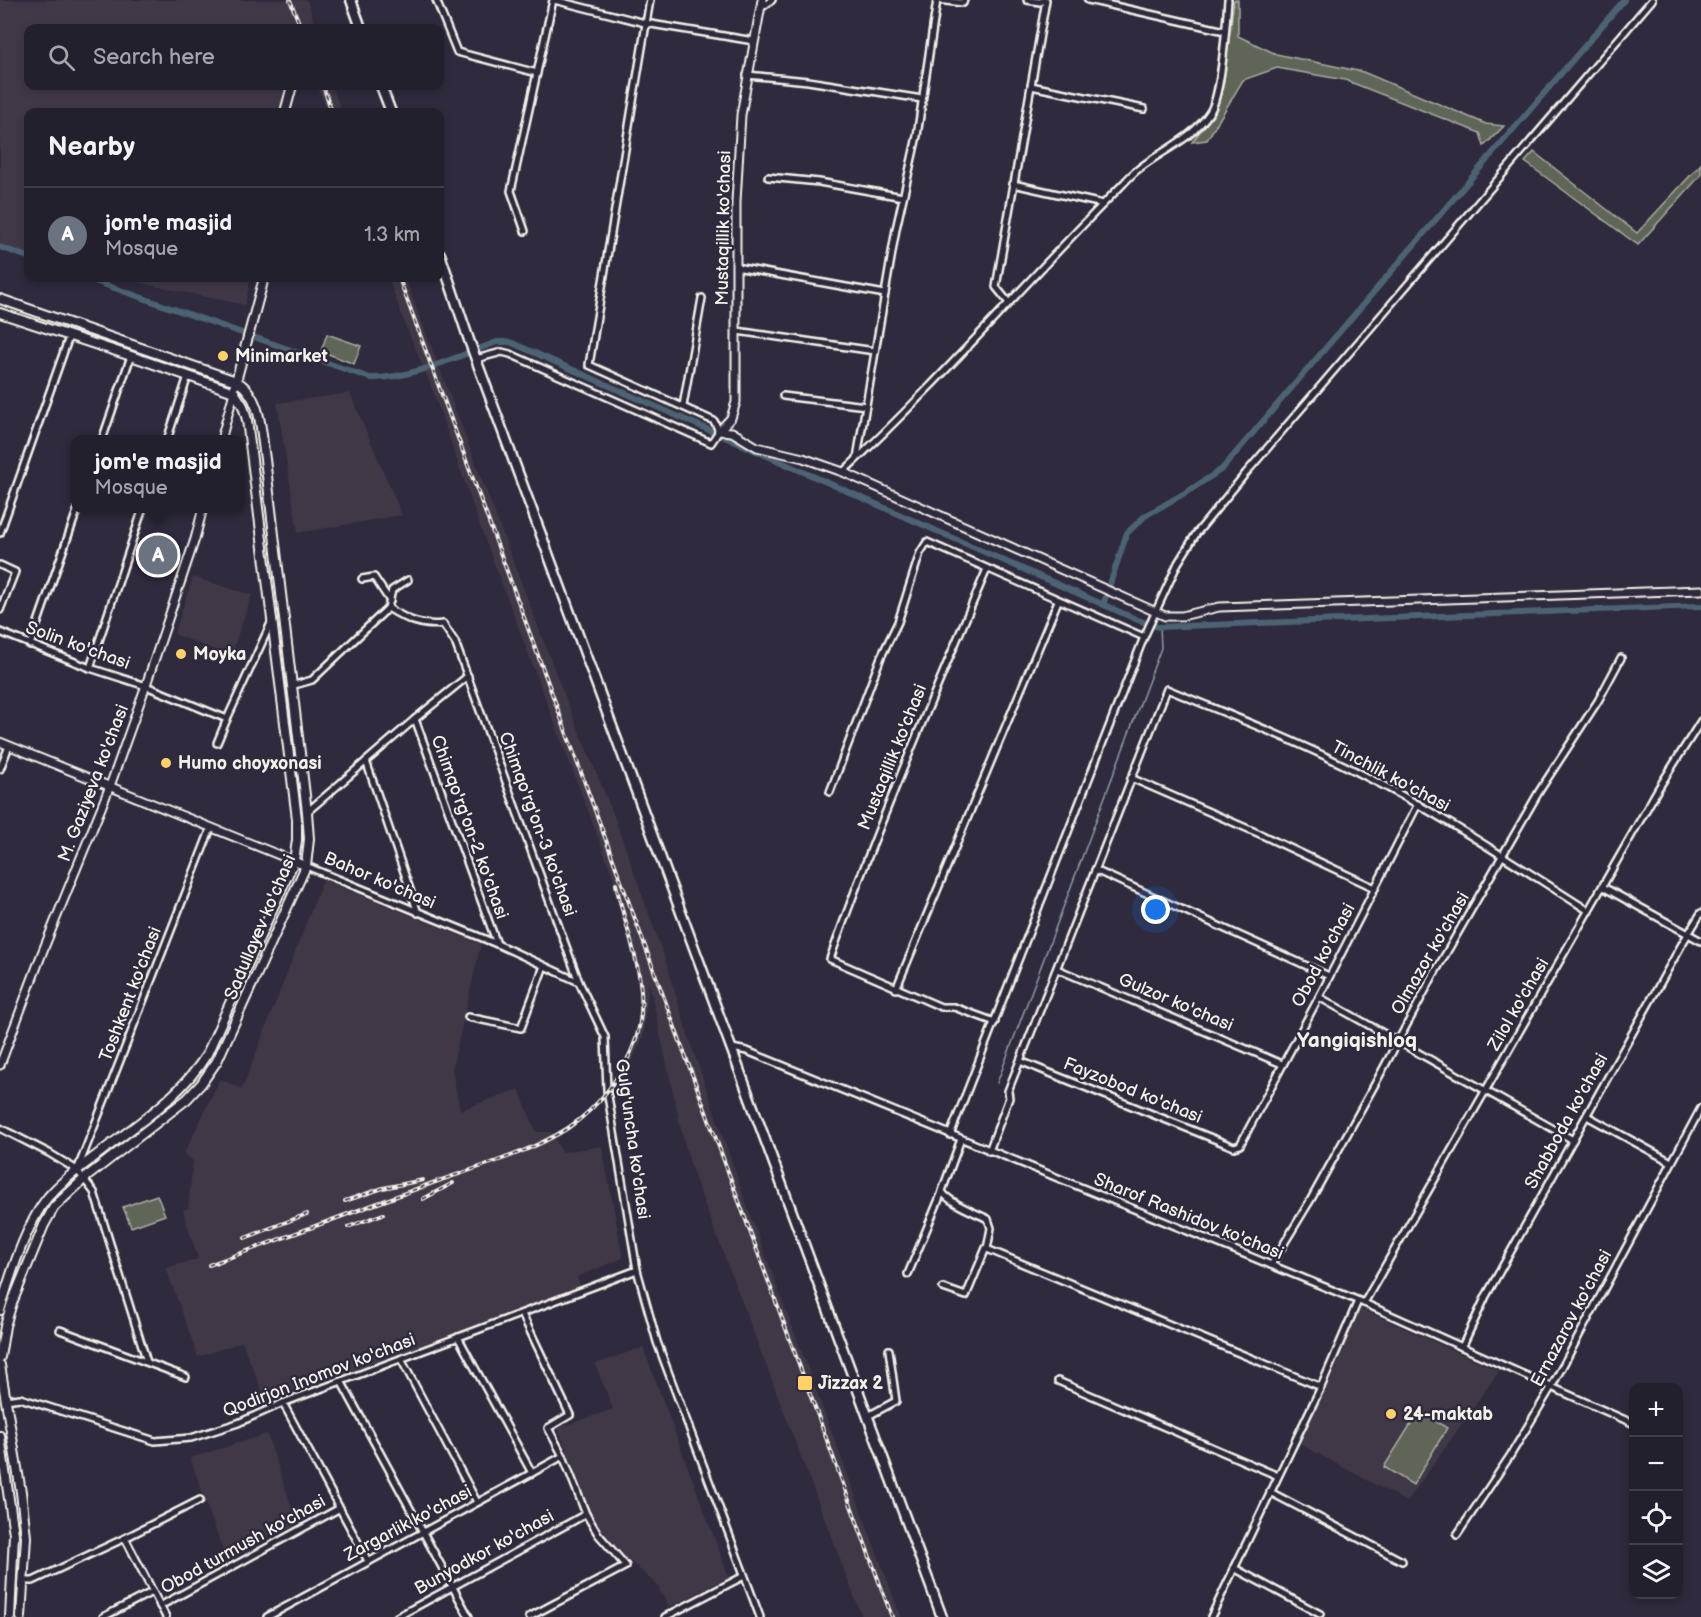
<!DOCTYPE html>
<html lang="en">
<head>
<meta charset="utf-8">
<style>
  :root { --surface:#23202e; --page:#2b2836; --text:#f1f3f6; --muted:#a3a3aa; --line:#403e4a; --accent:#ffd166 }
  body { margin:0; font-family:"Balsamiq Sans",sans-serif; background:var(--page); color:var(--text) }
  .controls { position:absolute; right:18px; bottom:18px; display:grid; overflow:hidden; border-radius:12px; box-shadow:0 3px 9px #0003 }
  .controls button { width:54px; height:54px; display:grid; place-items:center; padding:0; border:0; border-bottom:2px solid var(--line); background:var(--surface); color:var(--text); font:30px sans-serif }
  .you { position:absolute; left:1156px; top:910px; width:21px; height:21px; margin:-15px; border:4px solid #fff; border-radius:50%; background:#1a73e8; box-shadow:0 0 0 9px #1a73e833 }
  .badge { display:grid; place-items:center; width:39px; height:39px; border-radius:50%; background:var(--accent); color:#fff; font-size:20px; font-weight:700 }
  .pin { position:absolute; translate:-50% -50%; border:3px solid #fff; box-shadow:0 2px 6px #0006 }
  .popup { position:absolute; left:71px; top:435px; width:174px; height:78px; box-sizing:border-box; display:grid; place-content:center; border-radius:12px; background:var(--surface); filter:drop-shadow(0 2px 4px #0005); font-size:20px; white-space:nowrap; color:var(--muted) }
  .popup b { font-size:22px; color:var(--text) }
  .popup::after { content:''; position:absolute; left:50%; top:100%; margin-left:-12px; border:12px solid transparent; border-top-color:var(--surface) }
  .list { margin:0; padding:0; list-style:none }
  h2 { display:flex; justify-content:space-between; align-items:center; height:78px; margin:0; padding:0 24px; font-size:26px }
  h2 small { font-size:20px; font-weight:400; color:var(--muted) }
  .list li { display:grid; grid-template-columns:39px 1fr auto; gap:18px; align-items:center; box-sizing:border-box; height:96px; padding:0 24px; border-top:2px solid var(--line) }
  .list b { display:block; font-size:22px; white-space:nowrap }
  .list p { margin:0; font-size:20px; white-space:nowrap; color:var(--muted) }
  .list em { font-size:20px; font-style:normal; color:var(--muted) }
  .icon { flex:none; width:33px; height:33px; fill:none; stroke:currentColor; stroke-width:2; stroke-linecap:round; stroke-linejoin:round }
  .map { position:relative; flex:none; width:1701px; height:1617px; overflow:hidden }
  .search { position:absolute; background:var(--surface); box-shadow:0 3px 9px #0003; left:24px; top:24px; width:420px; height:66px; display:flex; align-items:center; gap:15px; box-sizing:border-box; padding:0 21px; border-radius:12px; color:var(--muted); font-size:22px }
  .panel { position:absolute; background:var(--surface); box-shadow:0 3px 9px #0003; left:24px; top:108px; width:420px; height:174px; border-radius:12px }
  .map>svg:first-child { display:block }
</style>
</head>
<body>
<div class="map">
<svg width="1701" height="1617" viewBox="0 0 1701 1617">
  <rect width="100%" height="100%" fill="#2f2a3d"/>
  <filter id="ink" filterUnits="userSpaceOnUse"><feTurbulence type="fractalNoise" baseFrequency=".0167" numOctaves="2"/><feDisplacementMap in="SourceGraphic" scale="12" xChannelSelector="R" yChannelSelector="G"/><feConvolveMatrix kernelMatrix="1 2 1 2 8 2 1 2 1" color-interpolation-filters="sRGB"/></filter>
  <g filter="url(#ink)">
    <g fill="#413747">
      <polygon points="0,0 307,0 316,28 28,28 28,86 285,86 280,112 28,112 28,256 0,251"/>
      <polygon points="317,86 332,86 342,112 328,112"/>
      <polygon points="124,278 251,278 245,305 135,282"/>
      <polygon points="388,278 405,278 565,697 613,813 665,959 690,1041 746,1203 901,1617 862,1617 695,1179 683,1138 649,983 643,1038 620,1086 614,1079 630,1049 636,1032 639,1006 640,975 627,921 618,890 481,529 431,386 407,329"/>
      <polygon points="350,393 402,515 298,533 277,403"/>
      <polygon points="193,577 252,595 234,646 240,650 235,658 174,634"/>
      <polygon points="323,880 481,944 452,1069 460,1110 519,1089 536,1132 551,1132 562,1152 602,1146 623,1258 577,1277 580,1286 267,1403 242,1342 198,1357 166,1268 198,1259 183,1210 188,1208 193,1161 184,1154 220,1079 242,1089"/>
      <polygon points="1359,1308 1499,1371 1407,1502 1300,1444"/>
      <polygon points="643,1347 729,1577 670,1607 659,1590 660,1588 600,1534 558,1428 613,1409 595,1364"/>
      <polygon points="267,1434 298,1526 223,1551 190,1458"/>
    </g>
    <g fill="#5f6659" stroke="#aaaca0" stroke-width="1.5">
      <polygon points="1234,0 1238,0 1238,36 1276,54 1363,72 1486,124 1504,126 1484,146 1480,133 1345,80 1277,68 1243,80 1207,140 1192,142 1215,113 1223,87"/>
      <polygon points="1534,152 1637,233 1701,164 1701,175 1638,245 1525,162"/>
      <polygon points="327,334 361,346 354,364 321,351"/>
      <polygon points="157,1195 165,1215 131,1227 123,1207"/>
      <polygon points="1419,1411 1447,1428 1413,1485 1384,1467"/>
    </g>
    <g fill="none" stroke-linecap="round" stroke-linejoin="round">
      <polyline stroke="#8f9ca2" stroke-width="1.5" points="997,1083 1161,648 1160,627"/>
      <g stroke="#4b6473" stroke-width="6">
        <polyline points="0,247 28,257"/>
        <path d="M86 278 370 378C409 380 460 355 497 342H510L1138 620 1158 627 1701 606"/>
        <polyline points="1103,605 1127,533 1145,516 1190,490 1222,469 1624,0"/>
      </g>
      <g stroke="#f4f1e8" stroke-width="10">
        <g id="minor">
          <polyline points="436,0 457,52 537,73"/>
          <polyline points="554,0 645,23 754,41"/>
          <polyline points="937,0 963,3 964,0"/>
          <polyline points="1027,0 1040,2 1044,0"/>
          <polyline points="1088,0 1225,31"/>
          <polyline points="761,8 772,0"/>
          <polyline points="747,75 808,81 922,99"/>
          <polyline points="1031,86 1144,109"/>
          <polyline points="768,177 819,182 903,197"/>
          <polyline points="1013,184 1103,204"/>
          <polyline points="525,231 511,191 553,0"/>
          <polyline points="736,267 885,294"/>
          <polyline points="1009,303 996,287 1046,0"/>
          <polyline points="737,331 875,351"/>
          <polyline points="476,359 502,352 510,354 711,443 719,431 714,421 589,365 650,0"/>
          <polyline points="783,396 866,406"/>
          <polyline points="683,406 702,298"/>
          <polyline points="102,440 131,356"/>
          <polyline points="167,440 188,376"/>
          <polyline points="857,458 896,229 917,136 937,0"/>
          <path d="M843 472C940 382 1026 281 1120 187 1125 182 1130 176 1136 171 1160 151 1192 140 1210 112 1222 94 1226 24 1228 0"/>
          <polyline points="0,533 69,337"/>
          <polyline points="0,565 15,572 0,610"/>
          <path d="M987 569C932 698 877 827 830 959L941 1007H954L995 1022"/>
          <polyline points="362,579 374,577 390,601"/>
          <path d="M388 608C406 619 421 627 443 624L455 642 579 982 605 1037 607 1090 637 1270 657 1342 760 1617"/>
          <polyline points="0,632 90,668 146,686 227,719 271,623"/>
          <polyline points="30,645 78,508"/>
          <polyline points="90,668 143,508"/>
          <polyline points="291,686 312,680 388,608 392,590 408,580"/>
          <polyline points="415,719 497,944"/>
          <polyline points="217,743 227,719"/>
          <polyline points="366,761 418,913"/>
          <polyline points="0,769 9,746"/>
          <polyline points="1131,778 1260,834 1375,888"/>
          <polyline points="830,792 881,657 898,622 920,553 927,542 1144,637"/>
          <polyline points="307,812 415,719 468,676"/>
          <polyline points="306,866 497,944 579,982"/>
          <polyline points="1095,870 1329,976"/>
          <polyline points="1603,887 1701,941"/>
          <polyline points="1057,969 1282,1064"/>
          <polyline points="896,989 1058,601"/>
          <polyline points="1319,997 1573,1140"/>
          <polyline points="468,1017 521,1028 544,966"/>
          <polyline points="732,1048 747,1051 1364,1303 1632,1423"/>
          <polyline points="1020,1061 1234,1147 1240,1145 1319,997 1418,804"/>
          <polyline points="1587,1116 1671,1162"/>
          <polyline points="0,1128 49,1153 77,1170 94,1192 147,1362"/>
          <polyline points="950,1135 1144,637 1178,563 1196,534 1246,473 1652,0"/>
          <path d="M961 1139 942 1191C947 1202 976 1213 988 1219L991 1228 987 1249 1321 1387"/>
          <path d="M989 1151 1009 1098 1008 1091 1167 689C1234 717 1303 743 1367 777 1444 816 1516 865 1589 911"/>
          <polyline points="78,1168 211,828"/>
          <polyline points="1271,1265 1310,1201 1375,1084 1433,976 1540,790 1598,701 1621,658"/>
          <polyline points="908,1274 942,1192"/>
          <polyline points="943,1288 966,1296 986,1248"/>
          <polyline points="1364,1303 1658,789 1701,721"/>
          <polyline points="522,1314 570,1415 548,1428 563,1456 586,1514 598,1534 626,1566 529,1617"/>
          <polyline points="60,1330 186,1377"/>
          <polyline points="458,1337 532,1473"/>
          <polyline points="1462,1347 1486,1296 1682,944 1701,913"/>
          <polyline points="401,1359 477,1502"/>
          <polyline points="341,1381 469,1617"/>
          <polyline points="1058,1381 1278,1476"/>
          <polyline points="5,1400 20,1398 155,1441 191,1438 238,1423 283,1403 637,1270"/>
          <polyline points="283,1403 368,1561"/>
          <polyline points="868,1416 896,1401 889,1350"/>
          <polyline points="1270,1492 1402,1561"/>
          <polyline points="1457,1535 1510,1456 1552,1386 1701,1108"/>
          <polyline points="125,1538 166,1617"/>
          <polyline points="1234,1568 1320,1614"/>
          <polyline points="24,1581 33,1581 125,1538 200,1500"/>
          <polyline points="160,1606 340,1508"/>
          <polyline points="103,1617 152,1592"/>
          <polyline points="267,1617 563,1456"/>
          <polyline points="397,1617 586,1514"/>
          <polyline points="665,1617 744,1576"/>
          <polyline points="1211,1617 1321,1387 1358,1301"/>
        </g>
      </g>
      <g stroke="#f4f1e8" stroke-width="11">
        <g id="tertiary">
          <polyline points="719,431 732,432 757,447 803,458 843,472 1165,616 1182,616 1219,607 1701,590"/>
          <polyline points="719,431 731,418 736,402 736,202 741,115 762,0"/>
          <polyline points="221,440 234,392"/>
          <polyline points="0,742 306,866"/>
          <polyline points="0,1065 42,953 110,786 145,688 195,539 203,508"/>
        </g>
      </g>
      <g stroke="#f4f1e8" stroke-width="12">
        <g id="secondary">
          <polyline points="285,112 292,86"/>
          <path d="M0 299 236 381C262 395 261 433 265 459L307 812 309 839 306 866 217 1061 201 1084 187 1099 85 1178 54 1207 44 1225 12 1303 5 1326 0 1357"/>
          <path d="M0 313 131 356 234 392 243 406 247 420 297 819V840L294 861 207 1054C180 1098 134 1126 93 1158 77 1170 61 1182 48 1197 26 1224 10 1276 0 1310"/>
          <polyline points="235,385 264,278"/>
          <polyline points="0,1365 21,1492 26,1537 21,1617"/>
          <polyline points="0,1436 14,1534 10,1617"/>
        </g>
      </g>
      <g stroke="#f4f1e8" stroke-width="13">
        <g id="primary">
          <polyline points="351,0 361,28"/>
          <polyline points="381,86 391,112"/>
          <polyline points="440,254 470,343 942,1617"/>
        </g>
      </g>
      <use href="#minor" stroke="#2f2a3d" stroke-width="5"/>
      <use href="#tertiary" stroke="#2f2a3d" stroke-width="7"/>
      <use href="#secondary" stroke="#2f2a3d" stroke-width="8"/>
      <use href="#primary" stroke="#2f2a3d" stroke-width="8"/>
      <g stroke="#f4f1e8" stroke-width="4">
        <g id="rail">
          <polyline points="290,0 301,28"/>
          <polyline points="323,86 332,112"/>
          <polyline points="399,278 892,1617"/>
          <polyline points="423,1199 453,1183"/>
          <polyline points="345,1201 383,1188 423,1180"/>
          <polyline points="348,1227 383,1214"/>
          <polyline points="245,1238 307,1214"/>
          <path d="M209 1265C285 1237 362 1209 438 1181 481 1166 529 1153 568 1128 598 1108 624 1074 636 1039 653 986 626 935 616 884"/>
        </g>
      </g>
      <use href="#rail" stroke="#2f2a3d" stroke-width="1.5" stroke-dasharray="4.5" stroke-linecap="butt"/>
    </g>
  </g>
  <g fill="#ffd166" stroke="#2f2a3d" stroke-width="2">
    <circle cx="223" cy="356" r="6"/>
    <circle cx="181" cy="654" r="6"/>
    <circle cx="166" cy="763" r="6"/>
    <rect x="797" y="1375" width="16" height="16" rx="3"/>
    <circle cx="1391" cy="1414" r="6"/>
  </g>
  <g text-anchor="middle" stroke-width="5" stroke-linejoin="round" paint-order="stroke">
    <g font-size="18" fill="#f4f1e8" stroke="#2f2a3d">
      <text transform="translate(723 228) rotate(-89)" y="6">Mustaqillik ko'chasi</text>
      <text transform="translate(78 645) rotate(20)" y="6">Solin ko'chasi</text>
      <text transform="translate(892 757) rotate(-68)" y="6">Mustaqillik ko'chasi</text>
      <text transform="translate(1391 776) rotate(28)" y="6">Tinchlik ko'chasi</text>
      <text transform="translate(93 783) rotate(-69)" y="6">M. Gaziyeva ko'chasi</text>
      <text transform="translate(538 824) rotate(70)" y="6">Chimqo'rg'on-3 ko'chasi</text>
      <text transform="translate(470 827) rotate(70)" y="6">Chimqo'rg'on-2 ko'chasi</text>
      <text transform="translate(380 880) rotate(23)" y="6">Bahor ko'chasi</text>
      <text transform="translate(260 927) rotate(-67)" y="6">Sadullayev ko'chasi</text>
      <text transform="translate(1430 953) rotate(-60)" y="6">Olmazor ko'chasi</text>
      <text transform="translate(1323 955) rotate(-62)" y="6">Obod ko'chasi</text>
      <text transform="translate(130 994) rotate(-69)" y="6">Toshkent ko'chasi</text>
      <text transform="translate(1176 1002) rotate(23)" y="6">Gulzor ko'chasi</text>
      <text transform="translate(1518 1004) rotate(-60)" y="6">Zilol ko'chasi</text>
      <text transform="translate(1133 1090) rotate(22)" y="6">Fayzobod ko'chasi</text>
      <text transform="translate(1566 1121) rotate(-61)" y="6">Shabboda ko'chasi</text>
      <text transform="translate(633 1139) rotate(82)" y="6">Gulg'uncha ko'chasi</text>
      <text transform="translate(1189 1216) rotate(22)" y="6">Sharof Rashidov ko'chasi</text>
      <text transform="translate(1571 1318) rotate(-62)" y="6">Ernazarov ko'chasi</text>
      <text transform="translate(319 1375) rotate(-21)" y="6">Qodirjon Inomov ko'chasi</text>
      <text transform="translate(408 1523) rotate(-28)" y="6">Zargarlik ko'chasi</text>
      <text transform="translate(243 1544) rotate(-29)" y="6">Obod turmush ko'chasi</text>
      <text transform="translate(484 1552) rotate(-29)" y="6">Bunyodkor ko'chasi</text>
    </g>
    <g font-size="18" font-weight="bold" fill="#f4f1e8" stroke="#2f2a3d" text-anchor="start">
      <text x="235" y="362">Minimarket</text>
      <text x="193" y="660">Moyka</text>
      <text x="178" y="769">Humo choyxonasi</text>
      <text x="818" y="1389">Jizzax 2</text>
      <text x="1403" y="1420">24-maktab</text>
    </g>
    <g font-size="21" font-weight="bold" fill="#f4f1e8" stroke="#2f2a3d">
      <text x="1357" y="1047">Yangiqishloq</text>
    </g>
  </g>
</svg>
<div class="controls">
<button>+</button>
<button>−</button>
<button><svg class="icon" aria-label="locate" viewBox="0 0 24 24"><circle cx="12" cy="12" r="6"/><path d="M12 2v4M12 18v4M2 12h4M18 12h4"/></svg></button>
<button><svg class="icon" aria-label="layers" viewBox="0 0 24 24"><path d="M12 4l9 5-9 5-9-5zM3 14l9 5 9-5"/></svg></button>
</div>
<div class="you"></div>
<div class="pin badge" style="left:158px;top:555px;background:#6b7280">A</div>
<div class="popup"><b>jom'e masjid</b>Mosque</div>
<div class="search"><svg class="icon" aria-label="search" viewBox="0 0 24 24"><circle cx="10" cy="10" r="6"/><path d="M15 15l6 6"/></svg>Search here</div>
<section class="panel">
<h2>Nearby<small></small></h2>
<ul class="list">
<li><span class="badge" style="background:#6b7280">A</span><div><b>jom'e masjid</b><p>Mosque</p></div><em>1.3 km</em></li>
</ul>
</section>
</div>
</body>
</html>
